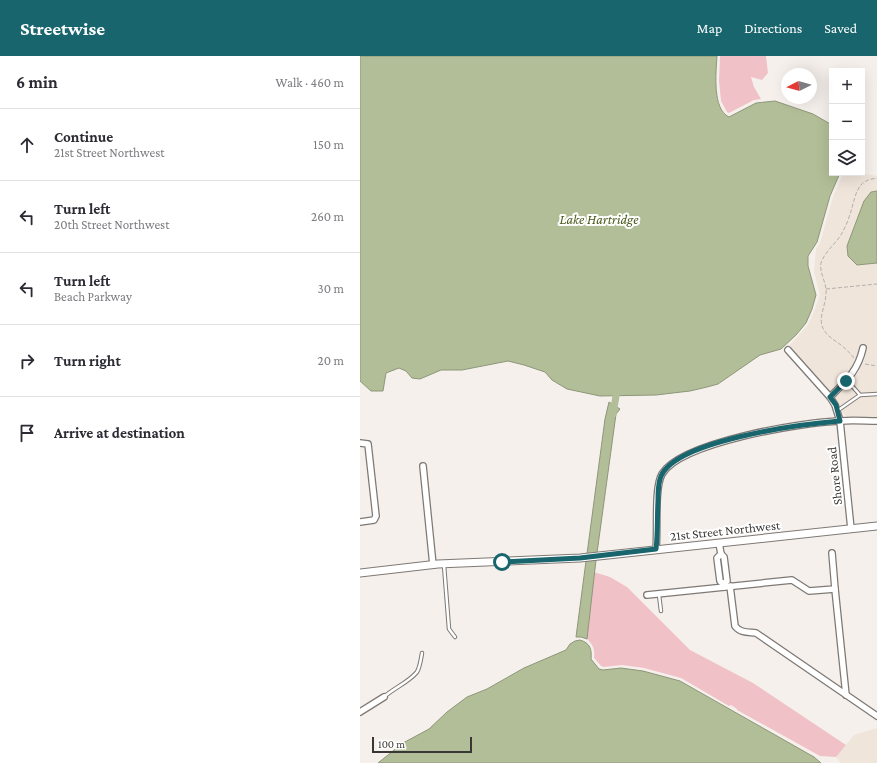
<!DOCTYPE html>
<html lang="en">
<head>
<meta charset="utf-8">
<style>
  :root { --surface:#fff; --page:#f2f2f3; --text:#2b2b33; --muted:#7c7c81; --line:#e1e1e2; --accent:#18656d }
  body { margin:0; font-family:"Crimson Pro",serif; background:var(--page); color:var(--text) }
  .controls { position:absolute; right:12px; top:12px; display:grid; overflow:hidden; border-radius:0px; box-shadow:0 4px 16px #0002 }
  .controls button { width:36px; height:36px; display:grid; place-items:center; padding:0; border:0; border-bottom:1px solid var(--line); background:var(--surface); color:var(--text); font:20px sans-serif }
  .compass { position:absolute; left:421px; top:12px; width:36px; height:36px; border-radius:50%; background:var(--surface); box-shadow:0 4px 16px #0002; rotate:264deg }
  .scale { position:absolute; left:12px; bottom:10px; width:100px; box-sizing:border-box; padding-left:4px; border:2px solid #393735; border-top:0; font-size:11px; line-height:14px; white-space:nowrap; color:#393735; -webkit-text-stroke:3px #fff; paint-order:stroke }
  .stop { position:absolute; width:12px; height:12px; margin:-9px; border:3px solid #18656d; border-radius:50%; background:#fff }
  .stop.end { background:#18656d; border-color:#fff; box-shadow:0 1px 4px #0008 }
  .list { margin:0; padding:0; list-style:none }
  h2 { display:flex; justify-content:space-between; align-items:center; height:52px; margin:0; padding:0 16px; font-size:17px }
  h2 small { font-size:13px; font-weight:400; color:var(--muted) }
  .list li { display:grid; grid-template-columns:26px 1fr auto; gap:12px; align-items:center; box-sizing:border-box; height:72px; padding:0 16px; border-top:1px solid var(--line) }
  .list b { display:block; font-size:15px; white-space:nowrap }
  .list p { margin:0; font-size:13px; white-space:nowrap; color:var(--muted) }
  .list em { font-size:13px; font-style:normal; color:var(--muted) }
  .icon { flex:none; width:22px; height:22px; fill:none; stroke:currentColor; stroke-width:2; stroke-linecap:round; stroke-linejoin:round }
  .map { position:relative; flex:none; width:517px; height:707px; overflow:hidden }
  header { display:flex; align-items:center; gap:24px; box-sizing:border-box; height:56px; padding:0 20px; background:var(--accent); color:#fff }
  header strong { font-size:19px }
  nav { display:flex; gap:22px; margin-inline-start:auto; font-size:14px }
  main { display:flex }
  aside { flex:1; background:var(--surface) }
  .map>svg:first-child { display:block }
</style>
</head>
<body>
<header>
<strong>Streetwise</strong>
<nav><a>Map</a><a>Directions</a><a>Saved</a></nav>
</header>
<main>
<aside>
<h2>6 min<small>Walk · 460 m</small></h2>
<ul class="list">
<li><svg class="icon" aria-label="ahead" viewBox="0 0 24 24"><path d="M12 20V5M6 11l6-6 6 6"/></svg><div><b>Continue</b><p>21st Street Northwest</p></div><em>150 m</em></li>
<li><svg class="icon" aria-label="left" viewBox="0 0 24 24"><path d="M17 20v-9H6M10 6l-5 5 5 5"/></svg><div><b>Turn left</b><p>20th Street Northwest</p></div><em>260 m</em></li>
<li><svg class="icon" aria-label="left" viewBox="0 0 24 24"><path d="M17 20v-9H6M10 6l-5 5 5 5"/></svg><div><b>Turn left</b><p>Beach Parkway</p></div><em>30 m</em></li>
<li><svg class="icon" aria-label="right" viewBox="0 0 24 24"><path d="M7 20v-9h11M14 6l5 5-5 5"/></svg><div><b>Turn right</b></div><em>20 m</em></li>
<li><svg class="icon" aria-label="arrive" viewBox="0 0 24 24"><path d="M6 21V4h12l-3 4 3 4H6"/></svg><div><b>Arrive at destination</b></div></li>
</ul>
</aside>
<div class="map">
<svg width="517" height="707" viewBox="0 0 517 707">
  <rect width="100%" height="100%" fill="#f5f0ec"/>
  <g fill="#f0e5db">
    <polygon points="483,117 501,117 517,120 517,135 511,136 487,191 497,209 517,207 517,361 487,361 481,355 479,348 475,341 495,320 499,315 505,302 507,289 500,288 497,301 489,316 470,336 429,290 448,269 455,253 460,239 454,216 456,193 460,187 473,141"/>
    <polygon points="517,672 517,707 481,707 476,701 494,679"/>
  </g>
  <g fill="#f0c2c8">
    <polygon points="360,0 406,0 408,17 402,24 391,21 394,31 401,43 394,44 369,57 367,56 361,45 359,25"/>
    <path d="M234 516 250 521 267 531 330 594 393 627 486 689 476 701 460 700 377 654V653L371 649 369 650 321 622 284 612 262 609 244 611 241 610 234 602C235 593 233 589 227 583Z"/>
  </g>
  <g fill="#b2be97" stroke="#8e967a">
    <path d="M0 0H357C356 16 352 53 369 61L396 47 415 45 453 58 472 69V117H480L470 140 457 186 448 200V210L456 239 452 253 446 267 436 279 421 293 400 299 358 328 347 331 330 335 296 339 240 340 207 333 192 324 185 316 164 309 148 305 102 314H81L60 323 52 322 46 315 39 312 26 317 23 335H11L0 325Z"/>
    <polygon points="517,135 517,207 497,209 488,200 487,190 504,145 511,136"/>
    <polygon points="249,346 260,353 256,358 237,497 227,498 245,363"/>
    <polygon points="236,504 227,583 221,581 216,581 226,505"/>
    <path d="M220 584C230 587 232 593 231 603L239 613 243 614 261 612 283 615 320 625 454 701 461 707H18L43 687 69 673 87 656 107 641 127 633 164 612 206 594 210 588 215 585Z"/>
  </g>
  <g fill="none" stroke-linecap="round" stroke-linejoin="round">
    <polyline stroke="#b2be97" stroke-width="7" points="253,358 256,340"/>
    <g stroke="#7e7975" stroke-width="4.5">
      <g id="service">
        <polyline points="487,324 500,339"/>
        <polyline points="477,355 500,339 517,338"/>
        <polyline points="84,509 89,573 95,581"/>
        <polyline points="299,539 301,555"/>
        <path d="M24 641C34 632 49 626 57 616 60 611 61 603 62 597"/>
      </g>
    </g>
    <g stroke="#7e7975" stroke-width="8">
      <g id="minor">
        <polyline points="428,294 470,341 475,349 480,365 491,473"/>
        <path d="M470 341C486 325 498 315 503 292"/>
        <polyline points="0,387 8,388 16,460 14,464 0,466"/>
        <polyline points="63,410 73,509"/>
        <polyline points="359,487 361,498 364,501 367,525 363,528"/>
        <path d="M296 493C298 475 294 432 302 418 321 386 443 366 480 365 492 364 505 365 517 365"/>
        <polyline points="361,498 357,502 360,525 363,528 364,531"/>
        <path d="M370 530 375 570C380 577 388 576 396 577L517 660"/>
        <polyline points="475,533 486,639"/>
        <polyline points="287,539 432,524 449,535 475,533 472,497"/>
        <polyline points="0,656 24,641"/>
      </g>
    </g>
    <g stroke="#7e7975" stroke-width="9">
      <polyline id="tertiary" points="0,517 78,508 220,502 517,470"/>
    </g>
    <g stroke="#b3afac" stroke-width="1" stroke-dasharray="4 2" stroke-linecap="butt">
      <polyline points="466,233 517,228"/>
      <path d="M494 302C490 297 486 293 481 289 474 284 465 279 462 270 459 260 466 248 466 237 467 227 459 217 461 207 465 195 476 188 482 177 486 170 489 162 491 155 494 146 495 136 501 129 505 124 511 123 517 122"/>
      <polyline points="505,308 517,310"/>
    </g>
    <use href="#service" stroke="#fff" stroke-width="2.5"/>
    <use href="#minor" stroke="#fff" stroke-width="5.5"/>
    <use href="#tertiary" stroke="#fff" stroke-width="7"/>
  </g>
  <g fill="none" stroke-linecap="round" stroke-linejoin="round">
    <path stroke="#18656d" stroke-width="5" d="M142 506 220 502 296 493C298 477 297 461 298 445 298 438 298 430 300 423 311 384 444 368 480 365L476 349 470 341 486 325"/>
  </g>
  <g text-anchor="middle" stroke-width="4" stroke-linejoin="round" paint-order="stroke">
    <g font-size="13" fill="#393735" stroke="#fff">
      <text transform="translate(474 420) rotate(-96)" y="5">Shore Road</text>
      <text transform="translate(365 474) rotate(-6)" y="5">21st Street Northwest</text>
    </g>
    <g font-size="14" font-style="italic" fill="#4d5b1f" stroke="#fff">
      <text x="239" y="168">Lake Hartridge</text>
    </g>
  </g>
</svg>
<div class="controls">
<button>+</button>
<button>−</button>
<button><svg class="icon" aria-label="layers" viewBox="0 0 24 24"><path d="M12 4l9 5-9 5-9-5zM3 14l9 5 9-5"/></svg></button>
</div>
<svg class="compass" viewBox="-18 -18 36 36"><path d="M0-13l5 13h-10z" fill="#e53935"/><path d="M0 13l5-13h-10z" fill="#7c7c81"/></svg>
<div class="scale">100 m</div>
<div class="stop" style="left:142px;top:506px"></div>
<div class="stop end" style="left:486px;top:325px"></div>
</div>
</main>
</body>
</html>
